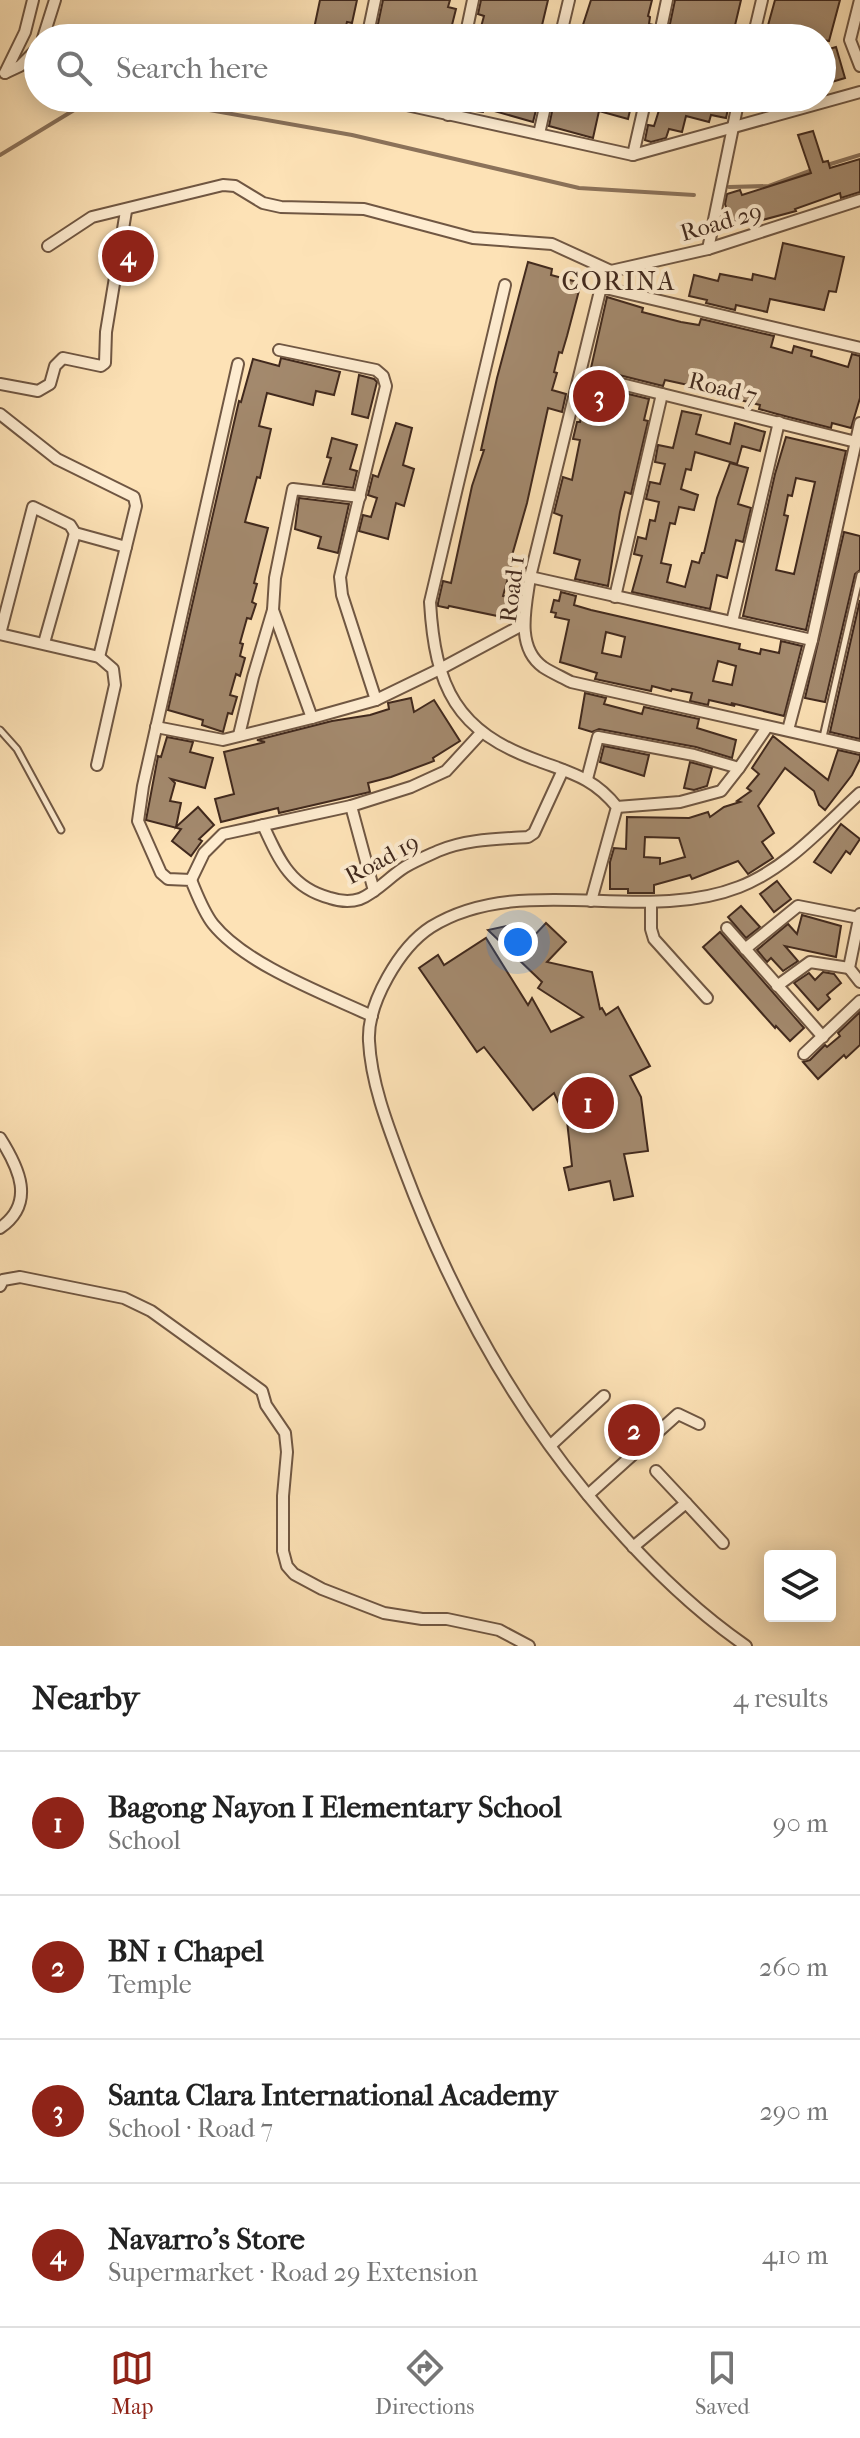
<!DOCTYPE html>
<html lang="en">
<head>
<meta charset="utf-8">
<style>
  :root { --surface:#fff; --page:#f2f2f2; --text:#222; --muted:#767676; --line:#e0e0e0; --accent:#8f2418 }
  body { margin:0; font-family:"IM FELL French Canon",serif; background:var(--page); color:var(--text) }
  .controls { position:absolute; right:24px; bottom:24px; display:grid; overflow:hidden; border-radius:8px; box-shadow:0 4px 20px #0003 }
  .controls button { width:72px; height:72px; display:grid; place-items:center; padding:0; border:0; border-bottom:2px solid var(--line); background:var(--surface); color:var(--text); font:40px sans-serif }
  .you { position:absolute; left:518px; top:942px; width:28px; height:28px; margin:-20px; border:6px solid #fff; border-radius:50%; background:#1a73e8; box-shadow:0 0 0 12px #1a73e833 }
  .badge { display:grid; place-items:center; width:52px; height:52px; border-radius:50%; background:var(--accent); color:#fff; font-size:26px; font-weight:700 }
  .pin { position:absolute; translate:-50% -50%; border:4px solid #fff; box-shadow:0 2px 8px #0006 }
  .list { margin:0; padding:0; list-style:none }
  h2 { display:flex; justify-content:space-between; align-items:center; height:104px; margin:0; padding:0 32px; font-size:34px }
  h2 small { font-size:26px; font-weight:400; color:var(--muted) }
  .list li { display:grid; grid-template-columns:52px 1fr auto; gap:24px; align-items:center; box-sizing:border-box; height:144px; padding:0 32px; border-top:2px solid var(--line) }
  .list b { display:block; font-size:30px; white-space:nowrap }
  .list p { margin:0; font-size:26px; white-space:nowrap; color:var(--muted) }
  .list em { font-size:26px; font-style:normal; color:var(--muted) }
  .icon { flex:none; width:44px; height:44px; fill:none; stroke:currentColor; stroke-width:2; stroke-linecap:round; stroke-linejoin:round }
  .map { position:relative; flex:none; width:860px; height:1646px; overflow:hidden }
  .search { position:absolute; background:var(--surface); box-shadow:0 4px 20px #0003; left:24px; right:24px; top:24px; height:88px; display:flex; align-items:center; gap:20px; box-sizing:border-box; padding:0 28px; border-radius:44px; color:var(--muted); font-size:30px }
  .sheet { height:680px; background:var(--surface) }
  nav { display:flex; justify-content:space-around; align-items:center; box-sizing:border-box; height:112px; border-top:2px solid var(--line); background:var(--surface); font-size:22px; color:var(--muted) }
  nav a { display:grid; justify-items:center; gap:4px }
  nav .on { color:var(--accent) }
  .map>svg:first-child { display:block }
</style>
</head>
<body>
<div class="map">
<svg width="860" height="1646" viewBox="0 0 860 1646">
  <rect width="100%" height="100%" fill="#fde2b6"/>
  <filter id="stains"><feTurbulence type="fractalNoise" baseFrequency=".0025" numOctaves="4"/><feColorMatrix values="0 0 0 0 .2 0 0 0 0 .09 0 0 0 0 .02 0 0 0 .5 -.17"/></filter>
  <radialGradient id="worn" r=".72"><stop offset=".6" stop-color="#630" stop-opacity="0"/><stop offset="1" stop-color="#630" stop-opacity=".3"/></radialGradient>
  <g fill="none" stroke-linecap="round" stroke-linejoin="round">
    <g stroke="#8b725a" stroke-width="4">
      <polyline points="141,98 352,135 579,188 694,195"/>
      <polyline points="0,155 84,104 130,98"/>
      <polyline points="824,166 860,155"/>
      <polyline points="729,187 769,186 815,169"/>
    </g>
  </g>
  <g fill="#a3896d" stroke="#41291d" stroke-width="2" fill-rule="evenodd">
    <polygon points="320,0 357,0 352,23 347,22 343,38 312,38"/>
    <polygon points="383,0 450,0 448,7 456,9 451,29 445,27 442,38 375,38"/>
    <polygon points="481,0 548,0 539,38 478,38 484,16 478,14"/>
    <polygon points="591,0 652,0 648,16 650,17 649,24 654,25 651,38 598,38 580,34"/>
    <polygon points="675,0 741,0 732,38 667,38"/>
    <polygon points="775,0 840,0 829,41 767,29"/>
    <polygon points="836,47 845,78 822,85 822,51"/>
    <polygon points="460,98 539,98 533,122 484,108 483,112 460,109"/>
    <polygon points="561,98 633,98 628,119 599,111 593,138 549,126 554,102 560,104"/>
    <polygon points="654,98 723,98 730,100 726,118 711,115 709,122 686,116 682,132 669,129 666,138 651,142 645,140 648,125 654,126 660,107 653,105"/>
    <polygon points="759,98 793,98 794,101 763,110"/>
    <polygon points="813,131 823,162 828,161 830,168 860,159 860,192 841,198 840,193 795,209 796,211 755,222 753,216 731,222 725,204 727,194 740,190 742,195 811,173 798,135"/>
    <polygon points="783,243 844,257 836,292 829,291 824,310 770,299 767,312 736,305 735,310 706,303 707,300 689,296 694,275 718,281 720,274 752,280 753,274 775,279"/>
    <polygon points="528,262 552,269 551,275 581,283 567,336 562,353 559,352 554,372 557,373 552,390 566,394 562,412 548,408 527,503 511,559 513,560 503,596 512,598 507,618 449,606 448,608 438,606 438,603 443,581 451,583 472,486 484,450 481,450 497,378"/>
    <polygon points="607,297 643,308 642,312 681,322 699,325 701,319 774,336 771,347 792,353 794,346 812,351 811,356 848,367 852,354 860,356 860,398 851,428 832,423 831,428 777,414 759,409 760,405 740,400 740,398 702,388 665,380 663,386 591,368"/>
    <polygon points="281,358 340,372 334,395 316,391 313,405 267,393 259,426 271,429 260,478 257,477 245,522 268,528 254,583 257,584 252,602 256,604 251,619 247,618 240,643 243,644 240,656 245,658 240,676 236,674 230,695 237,697 232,714 228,713 223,732 202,725 203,720 168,710 239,401 241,402 253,359 279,366"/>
    <polygon points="359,375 374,379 377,382 368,418 352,414"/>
    <polygon points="587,384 649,399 644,420 648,421 631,494 625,492 620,512 608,586 575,579 580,560 554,553 562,516 554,513 563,477 572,480 580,440 573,439 577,422 580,422"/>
    <polygon points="682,411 701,415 696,434 730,444 735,423 765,432 760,451 742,446 737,464 695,452 691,470 686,469 681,489 698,495 694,510 679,507 675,524 670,523 661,563 671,565 667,582 685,587 692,561 699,563 702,553 704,553 717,498 730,463 748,468 738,504 751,508 743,542 736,540 727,578 717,575 710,609 632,592 642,556 634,554 638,537 646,539 650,520 655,521 659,502 646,499 650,482 660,484 665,464 655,462 658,445 673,448"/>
    <polygon points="396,423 412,428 403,465 414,469 404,506 396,503 388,539 359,531 363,515 371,517 377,498 368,495 373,475 378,477"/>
    <path d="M786 437 846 451 806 630 743 616 775 474ZM796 478 815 482 794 574 776 570 788 516 784 515 788 495 792 496Z"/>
    <polygon points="332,438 357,445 350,469 357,471 353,488 323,484 331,458 327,457"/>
    <polygon points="299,498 349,504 338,553 318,548 321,537 295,529"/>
    <polygon points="844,532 860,536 860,570 855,574 825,702 805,698"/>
    <path d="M561 592 576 596 574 605 591 610 740 644 739 649 760 654 761 649 779 653 781 641 802 646 784 716 731 703 735 706 709 700 708 705 690 701 692 693 672 689 671 691 652 686 651 691 595 679 597 673 560 662 569 620 555 617 556 613 551 612 554 600 559 601ZM606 632 625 637 621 657 602 653ZM718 661 736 666 732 685 713 681Z"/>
    <polygon points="860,600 860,739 830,732"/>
    <polygon points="585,693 606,698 604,704 642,714 644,707 699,719 697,728 736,740 732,758 696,747 599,729 592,732 579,728"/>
    <polygon points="411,698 414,712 434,700 460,741 433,758 434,761 391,777 368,783 370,792 279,813 278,808 221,822 215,799 234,794 224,752 265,742 257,740 332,721 370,715 389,709 388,703"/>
    <path d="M773 736 828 780 838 750 860 755V759L852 775 825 810 819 805 814 791 785 768 758 806 774 833 762 842 773 858 748 874 738 861 692 879 690 875 654 885V893H628V889H610V862L614 848 626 849 627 817 689 818 708 812 710 817 724 807 740 802 737 801 751 791 747 788 759 774 752 768ZM645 837 679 838 685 857 660 864V858L644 857Z"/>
    <polygon points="167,737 193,742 190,752 213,758 205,788 171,779 175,783 170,801 181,803 176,827 198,807 214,825 199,839 202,841 191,856 172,841 181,829 146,820 158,756 161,757"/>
    <polygon points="604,746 649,755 644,776 600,762"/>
    <polygon points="690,762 712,768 707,786 694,790 684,788"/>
    <polygon points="841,824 860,839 850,854 846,851 831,873 814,862"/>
    <polygon points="777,881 791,899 774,912 760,894"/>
    <polygon points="741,906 760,927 746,938 728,917"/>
    <polygon points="802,915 841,926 836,957 785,946 798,961 783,971 771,958 767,962 757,950 788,924 797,934"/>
    <polygon points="546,923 566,942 547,962 592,972 600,1009 602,1008 606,1015 618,1007 650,1066 630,1076 641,1097 648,1151 624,1154 633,1196 614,1200 610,1181 569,1190 564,1168 572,1166 567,1121 554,1093 533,1110 484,1047 477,1052 419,968 438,955 444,965 486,938 528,1005 532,998 551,1032 583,1017 538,988 542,982 488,930 511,925 517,954"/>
    <polygon points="720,932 804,1028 790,1041 776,1026 775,1028 703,947"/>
    <polygon points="823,972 834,974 841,983 827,995 830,999 818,1010 794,983 809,973 815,980"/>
    <polygon points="860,1012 860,1045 846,1058 844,1055 818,1079 803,1062 810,1060 825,1045 827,1047 840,1036 838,1033"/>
  </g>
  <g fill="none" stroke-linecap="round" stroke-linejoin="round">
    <g stroke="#705743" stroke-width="9">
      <g id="service">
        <polyline points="0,730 17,749 61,830"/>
        <polyline points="823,737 860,575"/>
      </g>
    </g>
    <g stroke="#705743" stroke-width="14">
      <g id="minor">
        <polyline points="860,0 850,40 860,66"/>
        <polyline points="43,38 55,0"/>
        <polyline points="367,38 375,0"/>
        <polyline points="465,38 473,0"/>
        <polyline points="560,38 569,0"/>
        <polyline points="659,38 667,0"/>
        <polyline points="753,38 762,0"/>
        <polyline points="5,73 25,32 33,0"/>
        <polyline points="5,73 20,66 38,48"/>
        <polyline points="375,98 633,155 860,92"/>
        <polyline points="448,115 452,98"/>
        <polyline points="539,134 547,98"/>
        <polyline points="633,155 646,98"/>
        <path d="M860 200 708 249 611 271 601 287 530 577C526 606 515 647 543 667 552 673 562 677 571 682L860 747"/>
        <polyline points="48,246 92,217 223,185 235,186 263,203 281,207 364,209 473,238 552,244 611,271"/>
        <polyline points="708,249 739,98"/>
        <path d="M505 285 430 602C435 687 456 732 539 761 571 773 594 778 617 807L591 901"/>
        <polyline points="601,287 860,348"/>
        <polyline points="279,350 376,370 383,376 386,386 340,577 342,595 376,700"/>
        <path d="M238 364 143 786 138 821 161 873 168 879 191 880C197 894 203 911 213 924 246 965 325 994 372 1016"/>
        <polyline points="581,374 856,442"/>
        <polyline points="0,384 38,391 50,384 55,366 63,358 101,366 105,363 106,332 126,211"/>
        <polyline points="0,414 57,459 134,497 136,506 99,657"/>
        <polyline points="530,577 812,640"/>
        <polyline points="615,597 662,394"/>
        <polyline points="273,610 312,718"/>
        <polyline points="732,622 779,422"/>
        <polyline points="44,643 75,533"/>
        <polyline points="156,727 223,740 312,718 376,700 442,668 524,624"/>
        <polyline points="788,730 812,640 860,423"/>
        <polyline points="239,735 253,677 273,610 275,578 293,489 360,497"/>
        <polyline points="97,765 115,685 113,669 99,657 0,634 33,507 70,525 75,533 126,547"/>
        <polyline points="587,779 598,737 694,755 739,768 767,727"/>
        <polyline points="351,806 374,891"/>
        <polyline points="617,807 680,802 721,791 739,768"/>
        <path d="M263 825C279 860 291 888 330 898 339 901 351 902 360 899 377 892 389 877 405 867 415 861 427 856 438 851 466 839 498 839 528 837L534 833 563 770"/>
        <polyline points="191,880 204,853 223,834 351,806 411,787 446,771 481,733"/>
        <polyline points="651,902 651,929 654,939 707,998"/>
        <polyline points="860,914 849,968 860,982"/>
        <polyline points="727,928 823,1037"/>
        <polyline points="745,949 798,906 859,918"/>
        <polyline points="777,986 810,962 849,968"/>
        <polyline points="804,1054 860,1001"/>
        <path d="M0 1138C19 1168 36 1203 0 1228"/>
        <polyline points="0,1286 3,1280 20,1277 124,1298 151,1311 262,1391 266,1405 285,1433 287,1452 283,1496 283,1551 287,1566 294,1574 322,1589 384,1613 422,1619 447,1619 499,1630 529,1646"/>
        <polyline points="551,1445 604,1396"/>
        <polyline points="656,1471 686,1503"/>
        <polyline points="588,1495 678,1414 699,1424"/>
        <polyline points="633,1547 686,1503 723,1543"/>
        <path d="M746 1646C685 1604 634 1551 587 1494 507 1397 448 1286 404 1169 389 1129 371 1084 369 1041 367 1003 400 947 431 927 521 871 642 925 739 887 786 869 824 826 860 793"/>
      </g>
    </g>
    <use href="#service" stroke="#feecd0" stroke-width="5"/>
    <use href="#minor" stroke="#feecd0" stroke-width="10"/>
  </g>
  <g text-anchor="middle" stroke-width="8" stroke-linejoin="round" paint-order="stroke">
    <g font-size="24" fill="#41291d" stroke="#feecd0">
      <text transform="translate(721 222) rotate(-16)" y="8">Road 29</text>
      <text transform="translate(723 388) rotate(14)" y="8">Road 7</text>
      <text transform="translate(512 589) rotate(-83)" y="8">Road 1</text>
      <text transform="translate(382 859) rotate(-28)" y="8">Road 19</text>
    </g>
    <g font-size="26" letter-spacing="2" fill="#41291d" stroke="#feecd0">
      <text x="619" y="290">CORINA</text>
    </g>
  </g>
  <rect width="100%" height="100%" filter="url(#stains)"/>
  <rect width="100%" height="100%" fill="url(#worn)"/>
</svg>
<div class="controls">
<button><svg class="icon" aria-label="layers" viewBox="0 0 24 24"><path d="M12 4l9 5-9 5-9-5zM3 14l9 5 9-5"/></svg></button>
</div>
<div class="you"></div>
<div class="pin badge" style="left:588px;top:1103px">1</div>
<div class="pin badge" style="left:634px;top:1430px">2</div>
<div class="pin badge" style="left:599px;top:396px">3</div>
<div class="pin badge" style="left:128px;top:256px">4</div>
<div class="search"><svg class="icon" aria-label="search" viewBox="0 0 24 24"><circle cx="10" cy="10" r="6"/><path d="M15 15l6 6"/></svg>Search here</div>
</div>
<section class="sheet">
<h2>Nearby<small>4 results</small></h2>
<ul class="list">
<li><span class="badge">1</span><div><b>Bagong Nayon I Elementary School</b><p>School</p></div><em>90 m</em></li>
<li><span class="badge">2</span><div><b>BN 1 Chapel</b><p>Temple</p></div><em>260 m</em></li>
<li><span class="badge">3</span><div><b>Santa Clara International Academy</b><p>School · Road 7</p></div><em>290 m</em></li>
<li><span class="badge">4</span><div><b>Navarro's Store</b><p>Supermarket · Road 29 Extension</p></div><em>410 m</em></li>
</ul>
</section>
<nav>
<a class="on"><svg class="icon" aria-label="map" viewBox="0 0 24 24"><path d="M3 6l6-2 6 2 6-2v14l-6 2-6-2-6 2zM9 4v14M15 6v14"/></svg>Map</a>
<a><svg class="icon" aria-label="directions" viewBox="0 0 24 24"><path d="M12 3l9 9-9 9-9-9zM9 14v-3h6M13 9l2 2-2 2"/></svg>Directions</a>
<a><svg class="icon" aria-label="saved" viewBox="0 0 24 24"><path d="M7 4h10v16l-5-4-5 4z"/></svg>Saved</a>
</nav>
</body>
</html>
